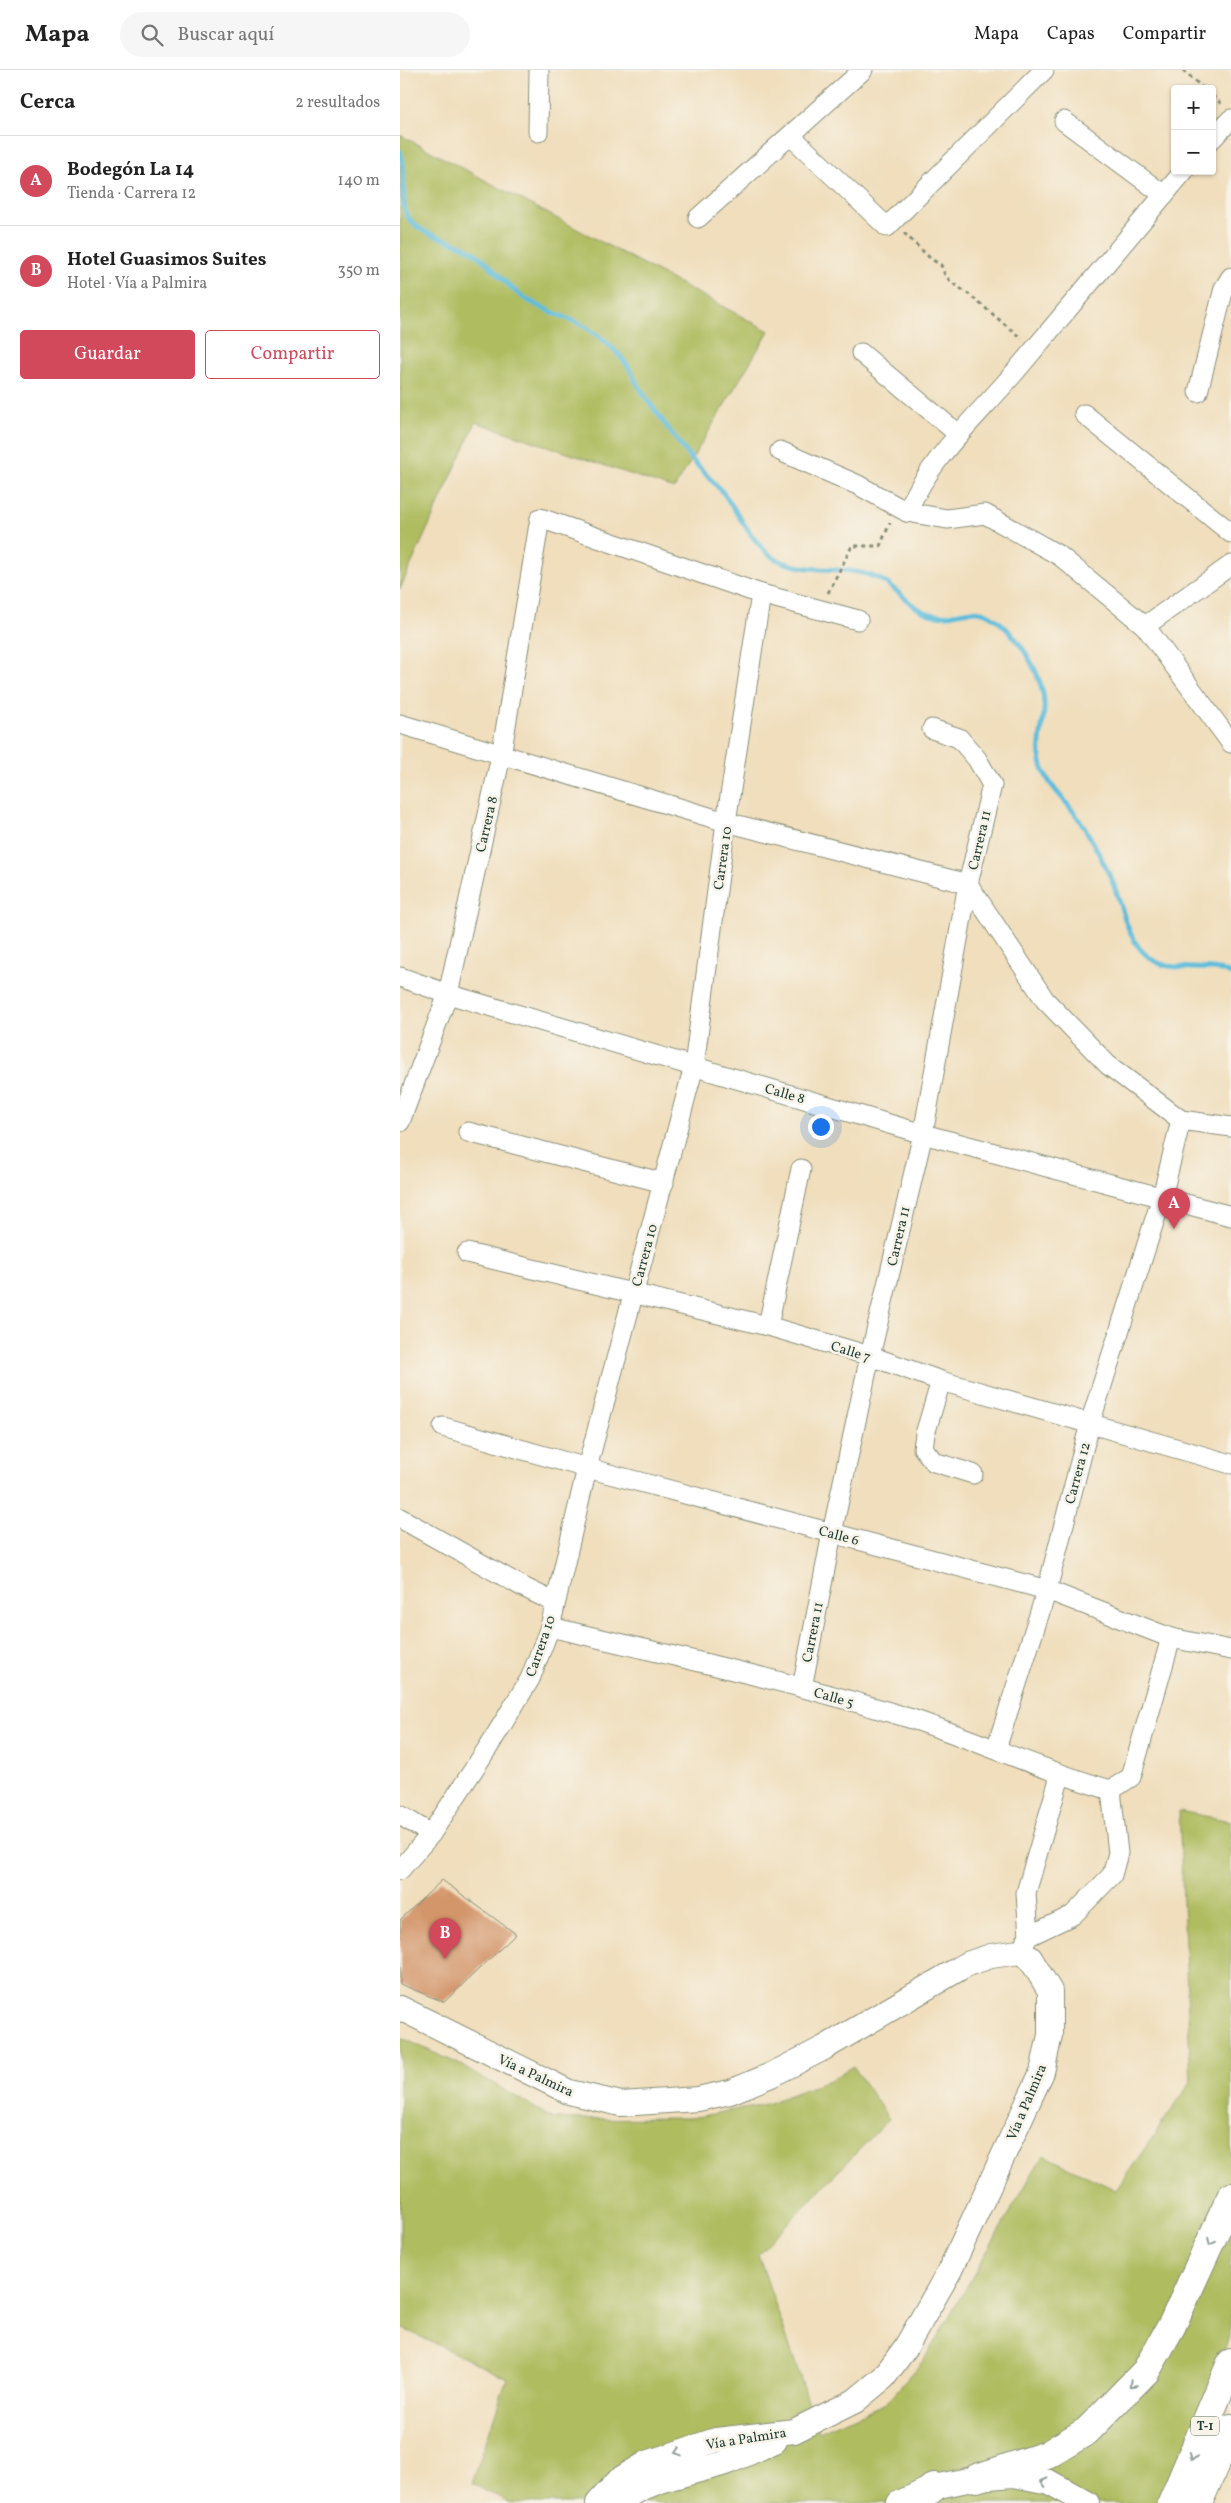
<!DOCTYPE html>
<html lang="es">
<head>
<meta charset="utf-8">
<style>
  :root { --surface:#fff; --page:#f6f6f6; --text:#222; --muted:#767676; --line:#e0e0e0; --accent:#d1495b }
  body { margin:0; font-family:Vollkorn,serif; background:var(--page); color:var(--text) }
  .controls { position:absolute; right:15px; top:15px; display:grid; overflow:hidden; border-radius:5px; box-shadow:0 1px 4px #0004 }
  .controls button { width:45px; height:45px; display:grid; place-items:center; padding:0; border:0; border-bottom:1px solid var(--line); background:var(--surface); color:var(--text); font:25px sans-serif }
  .you { position:absolute; left:420px; top:1056px; width:18px; height:18px; margin:-12px; border:4px solid #fff; border-radius:50%; background:#1a73e8; box-shadow:0 0 0 8px #1a73e833 }
  .badge { display:grid; place-items:center; width:32px; height:32px; border-radius:50%; background:var(--accent); color:#fff; font-size:16px; font-weight:700 }
  .pin { position:absolute; translate:-50% -41px; filter:drop-shadow(0 1px 2px #0008) }
  .pin::after { content:''; position:absolute; top:26px; width:18px; height:15px; background:inherit; clip-path:polygon(0 0,100% 0,50% 100%) }
  .list { margin:0; padding:0; list-style:none }
  h2 { display:flex; justify-content:space-between; align-items:center; height:65px; margin:0; padding:0 20px; font-size:21px }
  h2 small { font-size:16px; font-weight:400; color:var(--muted) }
  .list li { display:grid; grid-template-columns:32px 1fr auto; gap:15px; align-items:center; box-sizing:border-box; height:90px; padding:0 20px; border-top:1px solid var(--line) }
  .list b { display:block; font-size:19px; white-space:nowrap }
  .list p { margin:0; font-size:16px; white-space:nowrap; color:var(--muted) }
  .list em { font-size:16px; font-style:normal; color:var(--muted) }
  .actions { display:flex; gap:10px; padding:15px 20px }
  .actions a { flex:1; padding:11px 0; border:1px solid var(--accent); border-radius:5px; text-align:center; font-size:18px; color:var(--accent) }
  .actions .main { background:var(--accent); color:#fff }
  .icon { flex:none; width:28px; height:28px; fill:none; stroke:currentColor; stroke-width:2; stroke-linecap:round; stroke-linejoin:round }
  .map { position:relative; flex:none; width:831px; height:2433px; overflow:hidden }
  header { display:flex; align-items:center; gap:30px; box-sizing:border-box; height:70px; padding:0 25px; background:var(--surface); border-bottom:1px solid var(--line) }
  header strong { font-size:24px }
  nav { display:flex; gap:28px; margin-inline-start:auto; font-size:18px }
  .search { width:350px; height:45px; background:var(--page); display:flex; align-items:center; gap:12px; box-sizing:border-box; padding:0 18px; border-radius:28px; color:var(--muted); font-size:19px }
  main { display:flex }
  aside { flex:1; background:var(--surface) }
  .map>svg:first-child { display:block }
</style>
</head>
<body>
<header>
<strong>Mapa</strong>
<div class="search"><svg class="icon" aria-label="search" viewBox="0 0 24 24"><circle cx="10" cy="10" r="6"/><path d="M15 15l6 6"/></svg>Buscar aquí</div>
<nav><a>Mapa</a><a>Capas</a><a>Compartir</a></nav>
</header>
<main>
<aside>
<h2>Cerca<small>2 resultados</small></h2>
<ul class="list">
<li><span class="badge">A</span><div><b>Bodegón La 14</b><p>Tienda · Carrera 12</p></div><em>140 m</em></li>
<li><span class="badge">B</span><div><b>Hotel Guasimos Suites</b><p>Hotel · Vía a Palmira</p></div><em>350 m</em></li>
</ul>
<div class="actions"><a class="main">Guardar</a><a>Compartir</a></div>
</aside>
<div class="map">
<svg width="831" height="2433" viewBox="0 0 831 2433">
  <rect width="100%" height="100%" fill="#f7f3e8"/>
  <filter id="ink" filterUnits="userSpaceOnUse"><feTurbulence type="fractalNoise" baseFrequency=".02" numOctaves="2"/><feDisplacementMap in="SourceGraphic" scale="10" xChannelSelector="R" yChannelSelector="G"/><feConvolveMatrix kernelMatrix="1 2 1 2 8 2 1 2 1" color-interpolation-filters="sRGB"/></filter>
  <filter id="wash" filterUnits="userSpaceOnUse"><feTurbulence type="fractalNoise" baseFrequency=".0096" numOctaves="4" result="noise"/><feDisplacementMap in="SourceGraphic" scale="20" xChannelSelector="R" yChannelSelector="G"/><feGaussianBlur stdDeviation="1.12" result="paint"/><feColorMatrix in="noise" values="0 0 0 0 0 0 0 0 0 0 0 0 0 0 0 0 0 1.4 0 .05"/><feComposite in="paint" operator="in"/></filter>
  <g filter="url(#wash)">
    <rect width="100%" height="100%" fill="#f0debc"/>
    <g fill="#afbc5e" stroke="#677c49">
      <polygon points="0,65 369,261 274,419 76,352 0,519"/>
      <polygon points="779,1741 831,1751 831,2259 820,2296 759,2433 110,2433 72,2414 107,2308 0,2257 0,1967 63,1996 154,2049 291,2048 366,2034 430,2010 453,1996 489,2049 358,2184 419,2362 486,2333 524,2290 643,2085 716,2120 791,2012"/>
    </g>
    <g fill="none" stroke-linecap="round" stroke-linejoin="round">
      <path stroke="#5dbddb" stroke-width="5" d="M0 81C8 102 0 124 6 144 18 166 46 167 67 178 89 190 100 210 120 225 138 238 158 244 178 253 196 262 215 278 227 295 231 300 233 306 236 312 251 336 268 358 285 381 297 397 312 409 324 424 338 443 356 479 376 489 407 505 445 494 477 508 497 516 509 538 530 544 557 551 572 529 598 551 621 570 646 609 644 640 643 657 637 675 641 692 646 716 668 731 680 751 691 767 700 785 708 802 723 829 723 869 750 888 772 905 806 892 831 904"/>
    </g>
    <g id="blocks">
      <polygon fill="#d3956a" points="42,1810 116,1864 44,1932 0,1914 0,1850"/>
    </g>
  </g>
  <g filter="url(#ink)">
    <use href="#blocks" fill-opacity="0" stroke="#888e78" stroke-width="1"/>
    <g fill="none" stroke-linecap="round" stroke-linejoin="round">
      <g stroke="#888e78" stroke-width="21">
        <g id="minor">
          <polyline points="664,51 764,125"/>
          <polyline points="138,62 139,0"/>
          <polyline points="391,66 487,157 644,0"/>
          <polyline points="812,69 831,49"/>
          <polyline points="298,148 463,0"/>
          <polyline points="461,283 557,363"/>
          <polyline points="798,322 824,218 831,207"/>
          <polyline points="684,344 831,463"/>
          <polyline points="380,381 458,415 507,442 547,449 585,444 660,486 745,556 831,673"/>
          <path d="M507 442C531 386 576 348 615 302 672 235 727 168 784 101"/>
          <polyline points="745,556 831,495"/>
          <polyline points="0,654 326,752 568,814 645,930 708,995 781,1050 831,1057"/>
          <polyline points="0,907 48,924 523,1064 831,1146"/>
          <polyline points="0,1052 48,924 101,686 140,448 361,524 458,550"/>
          <polyline points="68,1062 264,1113"/>
          <polyline points="67,1183 368,1256 470,1286 541,1311 831,1394"/>
          <polyline points="368,1256 401,1099"/>
          <polyline points="541,1311 525,1364 523,1378 534,1392 573,1404"/>
          <polyline points="43,1357 187,1398 647,1520 771,1568 831,1580"/>
          <polyline points="0,1448 123,1517 154,1532"/>
          <path d="M150 1557C271 1585 393 1612 512 1649 579 1671 643 1701 711 1720"/>
          <polyline points="402,1618 432,1463 470,1286 523,1064 568,814 592,715 577,689 559,668 532,659"/>
          <polyline points="596,1679 647,1520 690,1353 762,1127 781,1050"/>
          <polyline points="711,1720 731,1707 771,1568"/>
          <polyline points="0,1745 31,1764"/>
          <polyline points="0,1800 31,1764 89,1676 130,1609 150,1557 187,1398 294,996 326,752 361,524"/>
          <polyline points="629,1866 626,1823 660,1706"/>
          <polyline points="619,1882 629,1866 673,1845 712,1805 718,1783 711,1720"/>
        </g>
      </g>
      <g stroke="#888e78" stroke-width="26">
        <g id="tertiary">
          <polyline points="0,1938 169,2022 221,2034 298,2029 330,2022 371,2005 424,1978 567,1894 591,1886 619,1882 630,1888 650,1921 650,1965 642,2002 550,2200 506,2277 484,2307 455,2331 394,2361 316,2370 247,2393 220,2409 198,2433"/>
          <path d="M221 2433C240 2411 297 2402 325 2393 342 2387 359 2378 375 2371"/>
          <polyline points="499,2433 534,2417 577,2408 614,2405 649,2412 687,2433"/>
        </g>
      </g>
      <g stroke="#888e78" stroke-width="30">
        <g id="motorway">
          <polyline points="577,2408 647,2385 687,2361 746,2301 772,2255 831,2127"/>
          <polyline points="514,2433 534,2417"/>
          <polyline points="772,2433 831,2293"/>
          <polyline points="798,2433 831,2358"/>
        </g>
      </g>
      <g stroke="#888e78" stroke-width="3" stroke-dasharray="4 4" stroke-linecap="butt">
        <polyline points="783,0 804,19"/>
        <polyline points="812,26 823,35"/>
        <polyline points="504,163 531,189 541,195 545,205 551,212 570,225 622,269"/>
        <polyline points="428,523 452,476 480,476 490,453"/>
      </g>
      <use href="#minor" stroke="#fff" stroke-width="19"/>
      <use href="#tertiary" stroke="#fff" stroke-width="24"/>
      <use href="#motorway" stroke="#fff" stroke-width="28"/>
    </g>
    <defs><path id="oneway-chevron" d="M-2-3.5L2.5 0L-2 3.5" fill="none" stroke-width="1.6" stroke-linecap="round" stroke-linejoin="round" transform="scale(1.25)"/></defs>
    <g stroke="#8f9e9a">
      <use href="#oneway-chevron" transform="translate(811 2172) rotate(116)"/>
      <use href="#oneway-chevron" transform="translate(733 2314) rotate(134)"/>
      <use href="#oneway-chevron" transform="translate(278 2382) rotate(162)"/>
      <use href="#oneway-chevron" transform="translate(793 2387) rotate(112)"/>
      <use href="#oneway-chevron" transform="translate(644 2412) rotate(-166)"/>
    </g>
  </g>
  <g text-anchor="middle" stroke-width="5" stroke-linejoin="round" paint-order="stroke">
    <rect fill="#f7f3e8" stroke="#60746a" stroke-width="1" x="791" y="2346.5" width="28" height="19" rx="4"/>
    <g font-size="12" font-weight="bold" fill="#1f3d34">
      <text x="805" y="2360">T-1</text>
    </g>
    <g font-size="14" fill="#1f3d34" stroke="#f7f3e8">
      <text transform="translate(86 754) rotate(-77)" y="5">Carrera 8</text>
      <text transform="translate(579 770) rotate(-77)" y="5">Carrera 11</text>
      <text transform="translate(322 788) rotate(-82)" y="5">Carrera 10</text>
      <text transform="translate(385 1023) rotate(16)" y="5">Calle 8</text>
      <text transform="translate(498 1166) rotate(-77)" y="5">Carrera 11</text>
      <text transform="translate(244 1185) rotate(-75)" y="5">Carrera 10</text>
      <text transform="translate(451 1281) rotate(17)" y="5">Calle 7</text>
      <text transform="translate(677 1403) rotate(-75)" y="5">Carrera 12</text>
      <text transform="translate(439 1465) rotate(15)" y="5">Calle 6</text>
      <text transform="translate(412 1562) rotate(-79)" y="5">Carrera 11</text>
      <text transform="translate(140 1576) rotate(-71)" y="5">Carrera 10</text>
      <text transform="translate(434 1627) rotate(16)" y="5">Calle 5</text>
      <text transform="translate(136 2005) rotate(25)" y="5">Vía a Palmira</text>
      <text transform="translate(626 2032) rotate(-67)" y="5">Vía a Palmira</text>
      <text transform="translate(346 2368) rotate(-9)" y="5">Vía a Palmira</text>
    </g>
  </g>
</svg>
<div class="controls">
<button>+</button>
<button>−</button>
</div>
<div class="you"></div>
<div class="pin badge" style="left:774px;top:1159px">A</div>
<div class="pin badge" style="left:45px;top:1889px">B</div>
</div>
</main>
</body>
</html>
